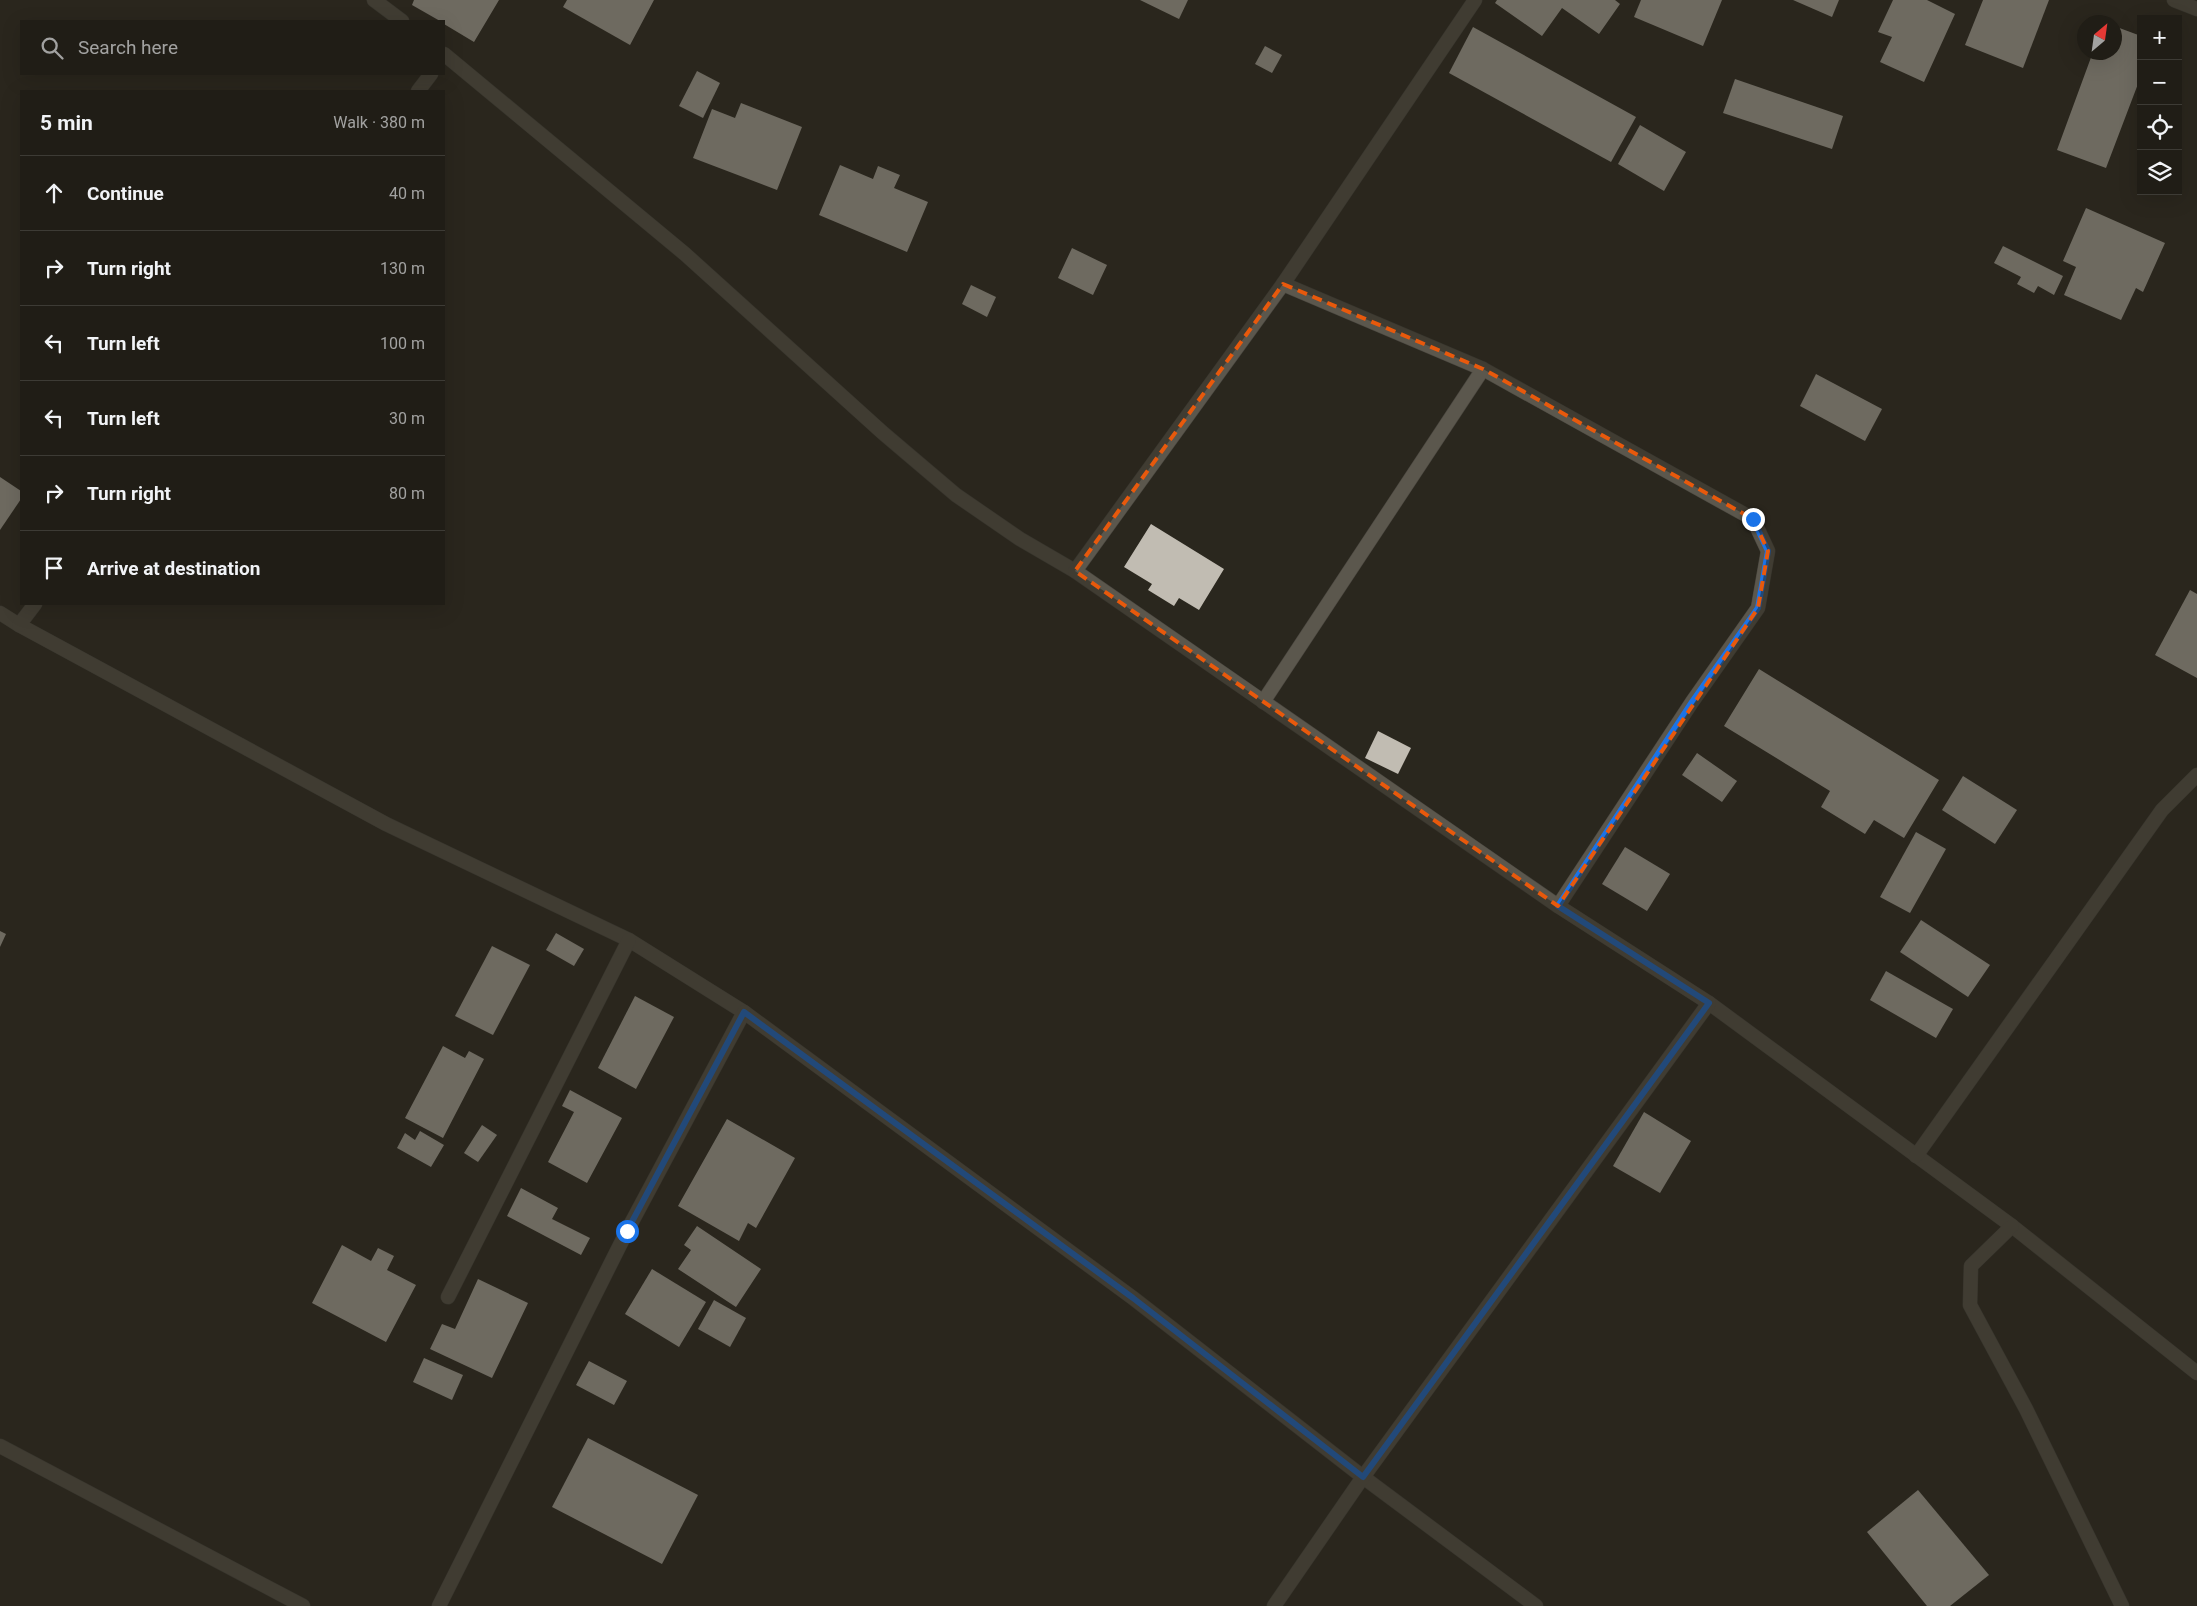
<!DOCTYPE html>
<html lang="en">
<head>
<meta charset="utf-8">
<style>
  :root { --surface:#201d16; --page:#2d2a23; --text:#f1f3f6; --muted:#a2a2a1; --line:#3d3b35 }
  body { margin:0; font-family:Roboto,sans-serif; background:var(--page); color:var(--text) }
  .controls { position:absolute; right:15px; top:15px; display:grid; overflow:hidden; border-radius:0px; box-shadow:0 5px 20px #0002 }
  .controls button { width:45px; height:45px; display:grid; place-items:center; padding:0; border:0; border-bottom:1px solid var(--line); background:var(--surface); color:var(--text); font:25px sans-serif }
  .compass { position:absolute; left:2077px; top:15px; width:45px; height:45px; border-radius:50%; background:var(--surface); box-shadow:0 5px 20px #0002; rotate:29deg }
  .stop { position:absolute; width:15px; height:15px; margin:-11px; border:4px solid #1a73e8; border-radius:50%; background:#fff }
  .stop.end { background:#1a73e8; border-color:#fff; box-shadow:0 1px 5px #0008 }
  .list { margin:0; padding:0; list-style:none }
  h2 { display:flex; justify-content:space-between; align-items:center; height:65px; margin:0; padding:0 20px; font-size:21px }
  h2 small { font-size:16px; font-weight:400; color:var(--muted) }
  .list li { display:grid; grid-template-columns:32px 1fr auto; gap:15px; align-items:center; box-sizing:border-box; height:75px; padding:0 20px; border-top:1px solid var(--line) }
  .list b { display:block; font-size:19px; white-space:nowrap }
  .list em { font-size:16px; font-style:normal; color:var(--muted) }
  .icon { flex:none; width:28px; height:28px; fill:none; stroke:currentColor; stroke-width:2; stroke-linecap:round; stroke-linejoin:round }
  .map { position:relative; flex:none; width:2197px; height:1606px; overflow:hidden }
  .search { position:absolute; background:var(--surface); box-shadow:0 5px 20px #0002; left:20px; top:20px; width:425px; height:55px; display:flex; align-items:center; gap:12px; box-sizing:border-box; padding:0 18px; border-radius:0px; color:var(--muted); font-size:19px }
  .panel { position:absolute; background:var(--surface); box-shadow:0 5px 20px #0002; left:20px; top:90px; width:425px; height:515px; border-radius:0px }
  .map>svg:first-child { display:block }
</style>
</head>
<body>
<div class="map">
<svg width="2197" height="1606" viewBox="0 0 2197 1606">
  <rect width="100%" height="100%" fill="#2a271e"/>
  <g fill="#c1bcb2">
    <polygon points="414,0 499,0 474,42 444,24 444,21 440,21 412,5"/>
    <polygon points="567,0 654,0 630,45 563,7"/>
    <polygon points="1140,0 1188,0 1179,19"/>
    <polygon points="1497,0 1615,0 1620,4 1599,34 1562,8 1542,36 1495,3"/>
    <polygon points="1641,0 1722,0 1703,46 1634,17"/>
    <polygon points="1793,0 1839,0 1832,17"/>
    <polygon points="1893,0 1927,0 1955,14 1924,82 1880,62 1892,37 1878,32"/>
    <polygon points="1983,0 2049,0 2023,68 1965,45"/>
    <polygon points="2114,26 2141,36 2141,76 2106,168 2057,150 2093,52 2114,52"/>
    <polygon points="1473,27 1636,117 1611,162 1449,73"/>
    <polygon points="1265,46 1282,55 1272,73 1255,64"/>
    <polygon points="697,71 720,83 703,118 679,106"/>
    <polygon points="1735,79 1843,116 1832,149 1723,113"/>
    <polygon points="741,103 802,127 777,190 693,158 712,109 735,118"/>
    <polygon points="1640,125 1686,152 1664,191 1618,164"/>
    <polygon points="840,165 873,179 878,166 900,175 894,188 928,202 907,252 819,215"/>
    <polygon points="2086,208 2165,243 2143,292 2136,288 2121,320 2064,295 2076,267 2063,261"/>
    <polygon points="2003,246 2063,276 2054,295 2038,286 2034,293 2017,284 2021,277 1994,263"/>
    <polygon points="1072,248 1107,265 1093,295 1058,278"/>
    <polygon points="971,285 996,297 987,317 962,304"/>
    <polygon points="1816,374 1882,409 1865,441 1800,406"/>
    <polygon points="0,477 21,491 21,499 0,530"/>
    <polygon points="1151,524 1224,569 1199,610 1179,598 1174,606 1148,590 1152,584 1124,567"/>
    <polygon points="2190,590 2197,594 2197,678 2155,655"/>
    <polygon points="1759,669 1939,780 1904,838 1874,820 1865,834 1821,807 1830,791 1724,726"/>
    <polygon points="1378,731 1411,748 1398,774 1365,758"/>
    <polygon points="1697,753 1737,781 1722,802 1682,775"/>
    <polygon points="1963,776 2017,810 1995,844 1942,810"/>
    <polygon points="1916,832 1946,849 1910,913 1880,897"/>
    <polygon points="1625,847 1670,874 1647,911 1602,884"/>
    <polygon points="1921,920 1990,965 1968,997 1900,952"/>
    <polygon points="0,931 6,934 0,947"/>
    <polygon points="556,933 584,949 574,966 546,950"/>
    <polygon points="492,946 530,965 493,1035 455,1016"/>
    <polygon points="1886,971 1953,1009 1936,1038 1870,1000"/>
    <polygon points="635,996 674,1017 636,1089 598,1068"/>
    <polygon points="443,1046 465,1058 469,1051 484,1059 443,1138 405,1118"/>
    <polygon points="570,1090 622,1118 587,1183 548,1162 574,1112 562,1106"/>
    <polygon points="1644,1112 1691,1141 1660,1193 1613,1166"/>
    <polygon points="727,1119 795,1158 756,1228 748,1223 739,1241 678,1206"/>
    <polygon points="482,1125 497,1135 478,1162 464,1153"/>
    <polygon points="420,1131 444,1145 431,1167 397,1148 405,1133 415,1140"/>
    <polygon points="521,1188 558,1208 552,1219 590,1238 581,1255 507,1216"/>
    <polygon points="697,1226 761,1269 736,1307 678,1269 691,1250 684,1245"/>
    <polygon points="342,1245 371,1261 378,1248 394,1256 387,1270 416,1285 386,1342 312,1303"/>
    <polygon points="652,1269 706,1302 679,1347 625,1314"/>
    <polygon points="478,1279 528,1303 492,1378 430,1349 442,1324 455,1329"/>
    <polygon points="714,1300 746,1318 730,1347 698,1329"/>
    <polygon points="424,1358 463,1375 452,1400 413,1382"/>
    <polygon points="589,1361 627,1381 614,1405 576,1385"/>
    <polygon points="588,1438 698,1495 662,1564 552,1507"/>
    <polygon points="1918,1490 1989,1575 1950,1606 1927,1606 1867,1532"/>
  </g>
  <g fill="none" stroke-linecap="round" stroke-linejoin="round">
    <g stroke="#48453e" stroke-width="15">
      <g id="minor">
        <polyline points="374,0 402,21"/>
        <polyline points="2174,0 2197,9"/>
        <polyline points="444,54 685,254 883,433 956,495 1020,539 1075,571 1558,906 1709,1003 2012,1226 2197,1373"/>
        <polyline points="418,91 431,74"/>
        <polyline points="1283,284 1483,369 1753,519 1768,551 1758,608 1692,702 1558,906"/>
        <polyline points="1075,571 1283,284 1475,0"/>
        <polyline points="0,613 19,625 386,824 629,940 744,1012 1133,1298 1363,1477 1536,1606"/>
        <polyline points="19,625 35,604"/>
        <polyline points="1263,702 1483,369"/>
        <polyline points="1916,1156 2162,810 2197,775"/>
        <polyline points="2012,1226 1971,1266 1970,1305 2026,1409 2122,1606"/>
        <polyline points="448,1297 629,940"/>
        <polyline points="0,1446 303,1606"/>
        <polyline points="439,1606 627,1231 744,1012"/>
        <polyline points="1274,1606 1363,1477 1709,1003"/>
      </g>
    </g>
    <use href="#minor" stroke="#5b574d" stroke-width="14"/>
  </g>
  <g fill="none" stroke-linecap="round" stroke-linejoin="round">
    <polyline stroke="#1a73e8" stroke-width="6" points="627,1231 744,1012 1133,1298 1363,1477 1709,1003 1558,906 1692,702 1758,608 1768,551 1753,519"/>
  </g>
  <path d="M0 0H2197V1606H0ZM1283 284 1483 369 1753 519 1768 551 1758 608 1558 906 1075 571Z" fill="#2a271e" fill-opacity=".55" fill-rule="evenodd"/>
  <path fill="none" stroke="#e8590c" stroke-width="4" stroke-dasharray="10 6" stroke-linejoin="round" d="M1283 284 1483 369 1753 519 1768 551 1758 608 1558 906 1075 571Z"/>
</svg>
<div class="controls">
<button>+</button>
<button>−</button>
<button><svg class="icon" aria-label="locate" viewBox="0 0 24 24"><circle cx="12" cy="12" r="6"/><path d="M12 2v4M12 18v4M2 12h4M18 12h4"/></svg></button>
<button><svg class="icon" aria-label="layers" viewBox="0 0 24 24"><path d="M12 4l9 5-9 5-9-5zM3 14l9 5 9-5"/></svg></button>
</div>
<svg class="compass" viewBox="-18 -18 36 36"><path d="M0-13l5 13h-10z" fill="#e53935"/><path d="M0 13l5-13h-10z" fill="#a2a2a1"/></svg>
<div class="stop" style="left:627px;top:1231px"></div>
<div class="stop end" style="left:1753px;top:519px"></div>
<div class="search"><svg class="icon" aria-label="search" viewBox="0 0 24 24"><circle cx="10" cy="10" r="6"/><path d="M15 15l6 6"/></svg>Search here</div>
<section class="panel">
<h2>5 min<small>Walk · 380 m</small></h2>
<ul class="list">
<li><svg class="icon" aria-label="ahead" viewBox="0 0 24 24"><path d="M12 20V5M6 11l6-6 6 6"/></svg><div><b>Continue</b></div><em>40 m</em></li>
<li><svg class="icon" aria-label="right" viewBox="0 0 24 24"><path d="M7 20v-9h11M14 6l5 5-5 5"/></svg><div><b>Turn right</b></div><em>130 m</em></li>
<li><svg class="icon" aria-label="left" viewBox="0 0 24 24"><path d="M17 20v-9H6M10 6l-5 5 5 5"/></svg><div><b>Turn left</b></div><em>100 m</em></li>
<li><svg class="icon" aria-label="left" viewBox="0 0 24 24"><path d="M17 20v-9H6M10 6l-5 5 5 5"/></svg><div><b>Turn left</b></div><em>30 m</em></li>
<li><svg class="icon" aria-label="right" viewBox="0 0 24 24"><path d="M7 20v-9h11M14 6l5 5-5 5"/></svg><div><b>Turn right</b></div><em>80 m</em></li>
<li><svg class="icon" aria-label="arrive" viewBox="0 0 24 24"><path d="M6 21V4h12l-3 4 3 4H6"/></svg><div><b>Arrive at destination</b></div></li>
</ul>
</section>
</div>
</body>
</html>
